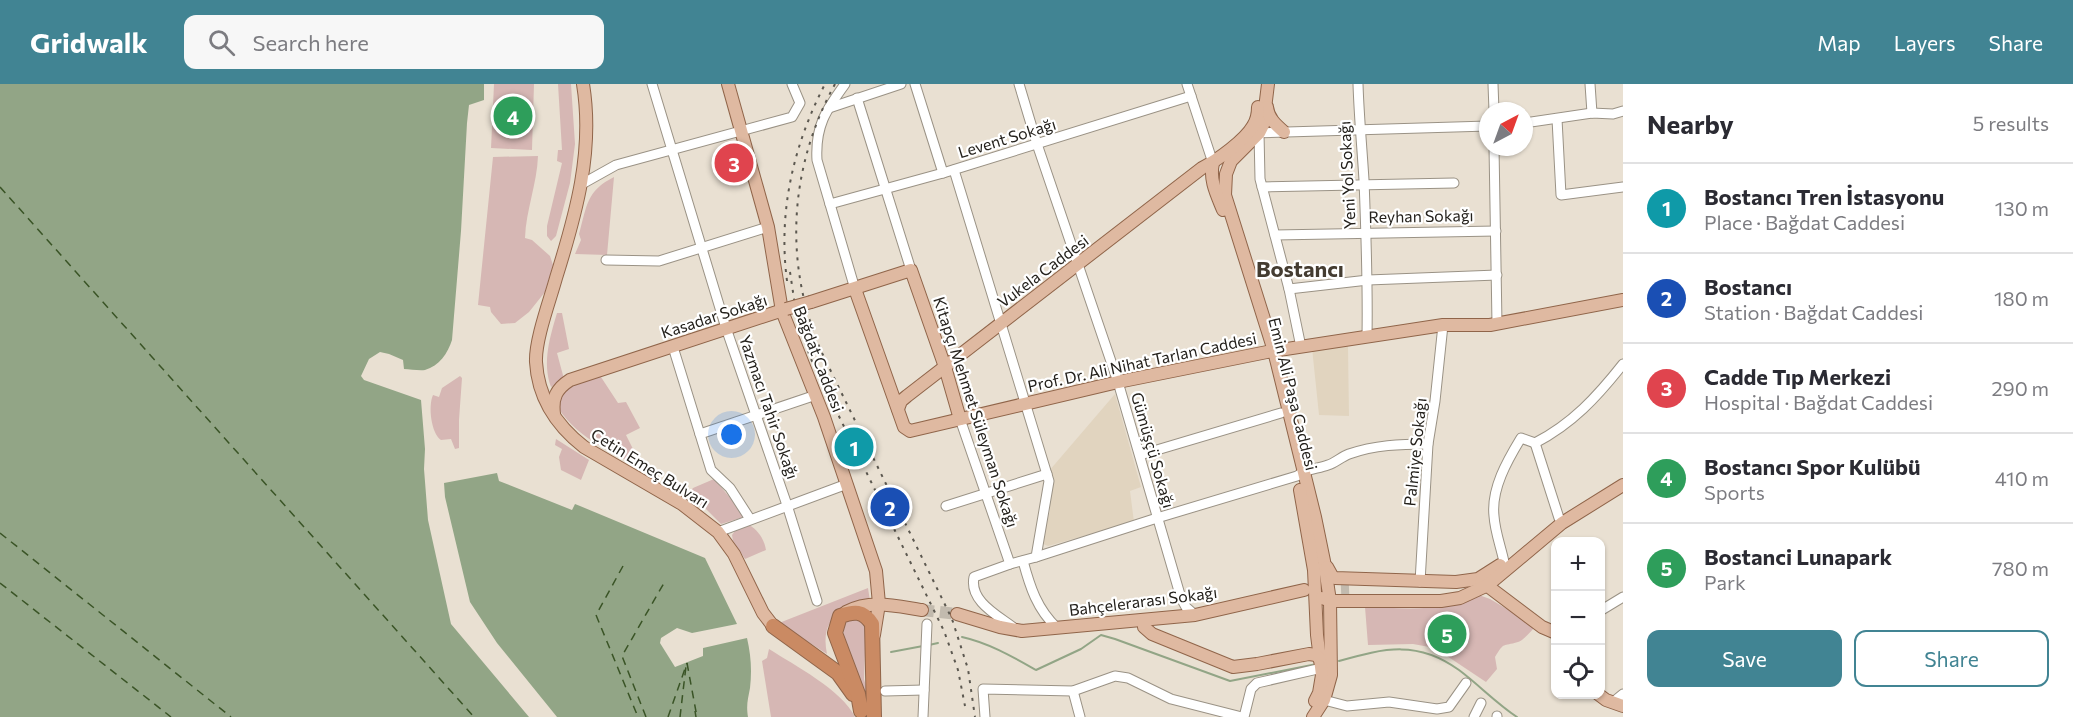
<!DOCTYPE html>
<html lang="en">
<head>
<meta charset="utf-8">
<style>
  :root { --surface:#fff; --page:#f7f7f7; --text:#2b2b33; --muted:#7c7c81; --line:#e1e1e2; --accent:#418493 }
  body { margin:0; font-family:Commissioner,sans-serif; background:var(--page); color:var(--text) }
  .controls { position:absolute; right:18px; bottom:18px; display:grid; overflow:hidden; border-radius:12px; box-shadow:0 2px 4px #0004 }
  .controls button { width:54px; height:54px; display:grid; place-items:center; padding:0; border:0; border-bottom:2px solid var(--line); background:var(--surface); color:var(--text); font:30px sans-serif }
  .compass { position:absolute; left:1479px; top:18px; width:54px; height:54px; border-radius:50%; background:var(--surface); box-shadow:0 2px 4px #0004; rotate:41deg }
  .you { position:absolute; left:732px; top:351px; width:21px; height:21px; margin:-15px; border:4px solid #fff; border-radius:50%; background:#1a73e8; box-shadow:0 0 0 9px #1a73e833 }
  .badge { display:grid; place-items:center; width:39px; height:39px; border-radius:50%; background:var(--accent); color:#fff; font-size:20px; font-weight:700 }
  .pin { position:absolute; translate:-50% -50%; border:3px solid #fff; box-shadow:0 2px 6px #0006 }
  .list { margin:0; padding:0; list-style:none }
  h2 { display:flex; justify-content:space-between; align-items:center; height:78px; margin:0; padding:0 24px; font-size:26px }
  h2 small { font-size:20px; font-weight:400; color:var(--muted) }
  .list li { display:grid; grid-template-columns:39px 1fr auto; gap:18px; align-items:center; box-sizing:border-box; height:90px; padding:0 24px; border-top:2px solid var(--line) }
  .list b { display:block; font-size:22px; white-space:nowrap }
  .list p { margin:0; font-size:20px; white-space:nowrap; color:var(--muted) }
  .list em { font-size:20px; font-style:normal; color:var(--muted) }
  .actions { display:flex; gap:12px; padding:18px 24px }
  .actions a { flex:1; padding:14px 0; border:2px solid var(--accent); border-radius:12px; text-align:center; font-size:21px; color:var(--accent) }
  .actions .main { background:var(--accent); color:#fff }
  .icon { flex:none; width:33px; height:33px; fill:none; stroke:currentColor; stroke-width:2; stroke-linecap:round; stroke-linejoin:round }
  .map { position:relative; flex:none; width:1623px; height:633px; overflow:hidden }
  header { display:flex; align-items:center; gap:36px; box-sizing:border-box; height:84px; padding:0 30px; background:var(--accent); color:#fff }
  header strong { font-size:28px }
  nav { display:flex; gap:33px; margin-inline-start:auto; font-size:21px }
  .search { width:420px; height:54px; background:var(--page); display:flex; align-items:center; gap:15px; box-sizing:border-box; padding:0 21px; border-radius:12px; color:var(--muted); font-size:22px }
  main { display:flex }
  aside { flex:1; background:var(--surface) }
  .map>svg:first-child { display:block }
</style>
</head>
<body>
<header>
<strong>Gridwalk</strong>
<div class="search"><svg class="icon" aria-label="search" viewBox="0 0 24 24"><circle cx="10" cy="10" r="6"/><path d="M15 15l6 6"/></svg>Search here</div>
<nav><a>Map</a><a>Layers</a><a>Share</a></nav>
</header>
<main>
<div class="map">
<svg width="1623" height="633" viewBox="0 0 1623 633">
  <rect width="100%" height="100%" fill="#e9e0d2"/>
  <g fill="#e1d4bf">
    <polygon points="1348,262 1349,332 1319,331 1312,264"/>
    <polygon points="1115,310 1141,403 1130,407 1134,438 1048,462 1041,459 1050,427 1049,387"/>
  </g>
  <g fill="#d6b7b4">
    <polygon points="494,0 534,0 532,66 491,64"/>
    <polygon points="558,0 571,0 575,60 570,99 556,152 551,157 547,152 547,142 562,79 557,77 558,66 562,66"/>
    <path d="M538 72C537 100 526 126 525 154L532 156 550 172 553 181 545 208 529 228 515 239 501 240 491 228 490 223 478 221 493 73Z"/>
    <path d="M614 93 607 171 575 170 581 156 579 150C587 122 586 107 614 93Z"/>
    <path d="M557 229H562L569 265 557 269 564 295 551 303C542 278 550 253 557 229Z"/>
    <path d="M599 290 618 319 626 318 640 344 626 351 643 385C612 368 572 352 555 318L564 304Z"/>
    <path d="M460 292 462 294 459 336V364L455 365 451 355 441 356C431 349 428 322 433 311L439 313 442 304Z"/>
    <polygon points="556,355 589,376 581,396 561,386 559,373 562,365 555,361"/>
    <polygon points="714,395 738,423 744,433 721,440 705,424 687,412 693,404"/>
    <path d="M749 441C758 446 764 455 766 466L745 475 733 457 732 451 737 444Z"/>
    <path d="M868 504 870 517C840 529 820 532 827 570L779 539Z"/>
    <path d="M1479 511 1490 515 1536 542C1531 547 1524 556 1518 558 1502 563 1505 557 1495 573L1497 585 1486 598 1435 564 1413 560 1368 561 1365 523C1404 524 1443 529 1479 511Z"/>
    <polygon points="860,531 866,543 864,595 867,606 870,633 843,553 845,538"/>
    <path d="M769 565C794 581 842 606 855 633H771L762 577 767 574Z"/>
  </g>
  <g fill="#92a586">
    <path d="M0 0H484V16L469 21 467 39 461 147 452 256C448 269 439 282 425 286 419 287 410 285 404 285L403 276 389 270 380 268 369 275 361 292 364 296 421 316 425 365 424 385 428 436 451 540 529 633H0Z"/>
    <path d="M497 389 499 397 572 426 575 420 580 422 705 474 737 540 692 549 677 544 661 554 660 559 675 583 703 572V564L747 554C751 571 752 587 750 604 748 615 746 621 748 633H557L497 559 470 518 445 413 444 399Z"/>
  </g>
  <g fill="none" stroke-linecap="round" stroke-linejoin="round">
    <g stroke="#92a586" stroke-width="2">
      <path d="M962 553C989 559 1013 573 1036 586L1081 565 1101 551 1115 555 1230 597 1317 580"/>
      <polyline points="929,561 938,559"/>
      <polyline points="891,568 923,562"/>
      <path d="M1339 577C1385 564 1418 556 1459 586 1479 601 1496 619 1517 633"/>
    </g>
    <g stroke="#3a5426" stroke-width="1.5" stroke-dasharray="8 6" stroke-linecap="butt">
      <polyline points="0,103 474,633"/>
      <polyline points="0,449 231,633"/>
      <polyline points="623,482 596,531 638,633"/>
      <polyline points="0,499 171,633"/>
      <polyline points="687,579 697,633"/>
      <polyline points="695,627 696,633"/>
      <polyline points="646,633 622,572 664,499"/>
      <polyline points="668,633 687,579"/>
      <polyline points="680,633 686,582"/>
    </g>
    <g stroke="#c2baae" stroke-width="12" stroke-dasharray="12 6" stroke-linecap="butt">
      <polyline points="1305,506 1349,504"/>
      <polyline points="922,526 957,530"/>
    </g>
    <g stroke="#9a9285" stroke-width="11">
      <g id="minor">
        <polyline points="652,0 726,244 787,421 817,517"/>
        <path d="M845 0C826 26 815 42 817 76L855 205"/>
        <polyline points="915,0 943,89"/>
        <polyline points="1019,0 1037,60 1118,298 1181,514 1186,523 1195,531"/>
        <polyline points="1187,0 1213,79"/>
        <path d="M1358 0C1359 32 1362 64 1364 96 1366 148 1368 200 1367 252"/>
        <polyline points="1493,0 1494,27"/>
        <polyline points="1590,0 1592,29"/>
        <polyline points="857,14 911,186"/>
        <polyline points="829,24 901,0"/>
        <polyline points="1557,35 1561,111 1623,103"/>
        <polyline points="1524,39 1592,29 1613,30 1623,27"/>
        <polyline points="1253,49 1488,42"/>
        <polyline points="1259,49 1260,95 1289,205 1301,263"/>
        <polyline points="1494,63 1497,240"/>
        <path d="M954 86 1049 397 1036 473 1010 480 974 493C969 517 997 531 1014 544"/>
        <polyline points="582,100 616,81 792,33 800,19 792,0"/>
        <polyline points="1262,103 1454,99"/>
        <polyline points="830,120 943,89 1191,12"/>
        <polyline points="1275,151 1496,147"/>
        <polyline points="606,176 659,177 768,143"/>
        <polyline points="1289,205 1368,196 1497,191"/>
        <polyline points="673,263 711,386 730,404 750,435"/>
        <polyline points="960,335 1010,480"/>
        <polyline points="700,350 816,311"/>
        <path d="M1535 359C1572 340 1597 313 1623 280"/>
        <polyline points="1535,359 1559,434"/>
        <polyline points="1140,371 1281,329"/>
        <polyline points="946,422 1047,390"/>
        <polyline points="718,448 847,400"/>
        <path d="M1036 473 1157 434 1297 392C1306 385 1317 385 1328 381 1335 379 1341 373 1349 370 1375 361 1400 360 1428 360"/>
        <path d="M1023 477C1030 503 1037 525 1057 544"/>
        <path d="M1504 478C1501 463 1495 448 1494 432 1491 405 1507 377 1521 354L1535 359"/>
        <polyline points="1420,498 1428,360 1435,317 1443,241"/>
        <polyline points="1600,527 1623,513"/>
        <polyline points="885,607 924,606"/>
        <polyline points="1073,607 1080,633"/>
        <polyline points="1324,616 1347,622 1389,618 1437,625 1449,623 1466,599"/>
        <polyline points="1612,619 1623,610"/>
        <polyline points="923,633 927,540"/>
        <polyline points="985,633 983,605 1073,607 1115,592 1128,594 1171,615 1242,633"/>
        <polyline points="1244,633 1251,605 1257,599 1322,584"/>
        <polyline points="1474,633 1481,619"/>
        <polyline points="1497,633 1497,632"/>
      </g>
    </g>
    <g stroke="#90654a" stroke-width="14">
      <g id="major">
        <path d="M583 0C594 67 576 130 556 194 550 216 535 256 536 278 538 314 557 342 584 363L682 420 718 448 734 470 763 529 773 542"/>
        <polyline points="728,0 768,143 782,227 824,333 876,487 879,520 874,551"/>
        <polyline points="1268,0 1263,41 1259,49 1231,77 1226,90 1225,111 1274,267 1315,433 1324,477 1330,517 1331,591 1324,616 1313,633"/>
        <path d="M1267 23C1268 34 1276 41 1284 48"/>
        <path d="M1213 79C1209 96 1217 111 1223 126"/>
        <polyline points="855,205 904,343 910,347 1118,298 1267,268 1443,241 1490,241 1623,216"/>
        <polyline points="811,218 911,186 945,283 960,335"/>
        <path d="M898 325 901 317 907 312 1202 84C1218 76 1245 56 1253 42 1257 36 1258 30 1258 23"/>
        <path d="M554 330C552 314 556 305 570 296L786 225"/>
        <polyline points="1300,406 1314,486 1317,551 1322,591 1319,609 1315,617"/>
        <polyline points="1327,483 1332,492 1335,494 1456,498 1478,495 1500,481"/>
        <polyline points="1481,497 1542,543 1556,549"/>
        <polyline points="1322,514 1330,517 1441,517 1460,514 1488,501 1562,439 1623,401"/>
        <path d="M846 528C870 515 896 522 922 526"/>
        <polyline points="957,530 1000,543 1022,547 1195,531 1304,506"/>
        <polyline points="1146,536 1144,543 1152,550 1233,583 1257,580 1309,570 1316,571 1320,575"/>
        <polyline points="1598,610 1606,616 1623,622"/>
      </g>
    </g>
    <g stroke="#90654a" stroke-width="16">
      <g id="highway">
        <polyline points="773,542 838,589 853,610"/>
        <path d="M861 627 858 610 835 549 840 532C854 527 863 526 872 540L874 633"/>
      </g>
    </g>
    <use href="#minor" stroke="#fff" stroke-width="9"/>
    <use href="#major" stroke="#dfb9a1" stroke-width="12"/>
    <use href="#highway" stroke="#ca8a63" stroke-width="14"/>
    <g stroke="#5c5850" stroke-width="2" stroke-dasharray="3 6" stroke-linecap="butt">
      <path d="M835 0C789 84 783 180 822 269L952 535 968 585 975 633"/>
      <polyline points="790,188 796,228 810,273 944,547 958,586 965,622"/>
      <path d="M787 197C778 128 793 62 825 0"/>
    </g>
    <g stroke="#90654a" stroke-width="14" stroke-linecap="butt">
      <polyline id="major-bridge" points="786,225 811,218"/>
    </g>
    <use href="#major-bridge" stroke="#dfb9a1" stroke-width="12"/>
  </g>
  <g text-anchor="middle" stroke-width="4.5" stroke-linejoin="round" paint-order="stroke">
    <g font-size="16" fill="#24211c" stroke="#fff">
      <text transform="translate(1007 54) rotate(-17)" y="6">Levent Sokağı</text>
      <text transform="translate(1347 91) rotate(-93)" y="6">Yeni Yol Sokağı</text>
      <text transform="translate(1421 132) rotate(-1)" y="6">Reyhan Sokağı</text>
      <text transform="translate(1043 187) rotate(-37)" y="6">Vukela Caddesi</text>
      <text transform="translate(714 232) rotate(-18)" y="6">Kasadar Sokağı</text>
      <text transform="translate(819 275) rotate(69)" y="6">Bağdat Caddesi</text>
      <text transform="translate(1142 278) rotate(-12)" y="6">Prof. Dr. Ali Nihat Tarlan Caddesi</text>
      <text transform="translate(1293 310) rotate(76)" y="6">Emin Ali Paşa Caddesi</text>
      <text transform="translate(769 323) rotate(71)" y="6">Yazmacı Tahir Sokağı</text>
      <text transform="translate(976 328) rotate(72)" y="6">Kitapçı Mehmet Süleyman Sokağı</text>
      <text transform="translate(1153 366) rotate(74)" y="6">Gümüşçü Sokağı</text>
      <text transform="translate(1415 368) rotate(-84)" y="6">Palmiye Sokağı</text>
      <text transform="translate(650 384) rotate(32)" y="6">Çetin Emeç Bulvarı</text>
      <text transform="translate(1143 517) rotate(-7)" y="6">Bahçelerarası Sokağı</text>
    </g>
    <g font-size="22" font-weight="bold" fill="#443c31" stroke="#fff">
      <text x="1300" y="193">Bostancı</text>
    </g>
  </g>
</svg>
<div class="controls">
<button>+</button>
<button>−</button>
<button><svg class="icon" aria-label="locate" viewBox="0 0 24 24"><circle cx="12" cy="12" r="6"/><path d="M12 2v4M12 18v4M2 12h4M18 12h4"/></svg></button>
</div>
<svg class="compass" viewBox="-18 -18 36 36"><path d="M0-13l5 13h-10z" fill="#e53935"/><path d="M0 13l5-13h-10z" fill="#7c7c81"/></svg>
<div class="you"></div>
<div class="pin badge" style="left:854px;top:363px;background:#0f9aa8">1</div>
<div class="pin badge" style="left:890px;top:423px;background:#1a4fb4">2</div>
<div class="pin badge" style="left:734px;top:79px;background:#e0444e">3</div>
<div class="pin badge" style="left:513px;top:32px;background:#2e9e5b">4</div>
<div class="pin badge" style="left:1447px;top:550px;background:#2e9e5b">5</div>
</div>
<aside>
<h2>Nearby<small>5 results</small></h2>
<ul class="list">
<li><span class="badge" style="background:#0f9aa8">1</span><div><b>Bostancı Tren İstasyonu</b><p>Place · Bağdat Caddesi</p></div><em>130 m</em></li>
<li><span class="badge" style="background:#1a4fb4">2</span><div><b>Bostancı</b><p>Station · Bağdat Caddesi</p></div><em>180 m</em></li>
<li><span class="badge" style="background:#e0444e">3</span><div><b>Cadde Tıp Merkezi</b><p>Hospital · Bağdat Caddesi</p></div><em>290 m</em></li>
<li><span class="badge" style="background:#2e9e5b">4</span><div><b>Bostancı Spor Kulübü</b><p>Sports</p></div><em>410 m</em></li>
<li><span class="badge" style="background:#2e9e5b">5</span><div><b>Bostanci Lunapark</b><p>Park</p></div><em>780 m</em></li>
</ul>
<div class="actions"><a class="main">Save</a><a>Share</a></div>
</aside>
</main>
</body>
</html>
